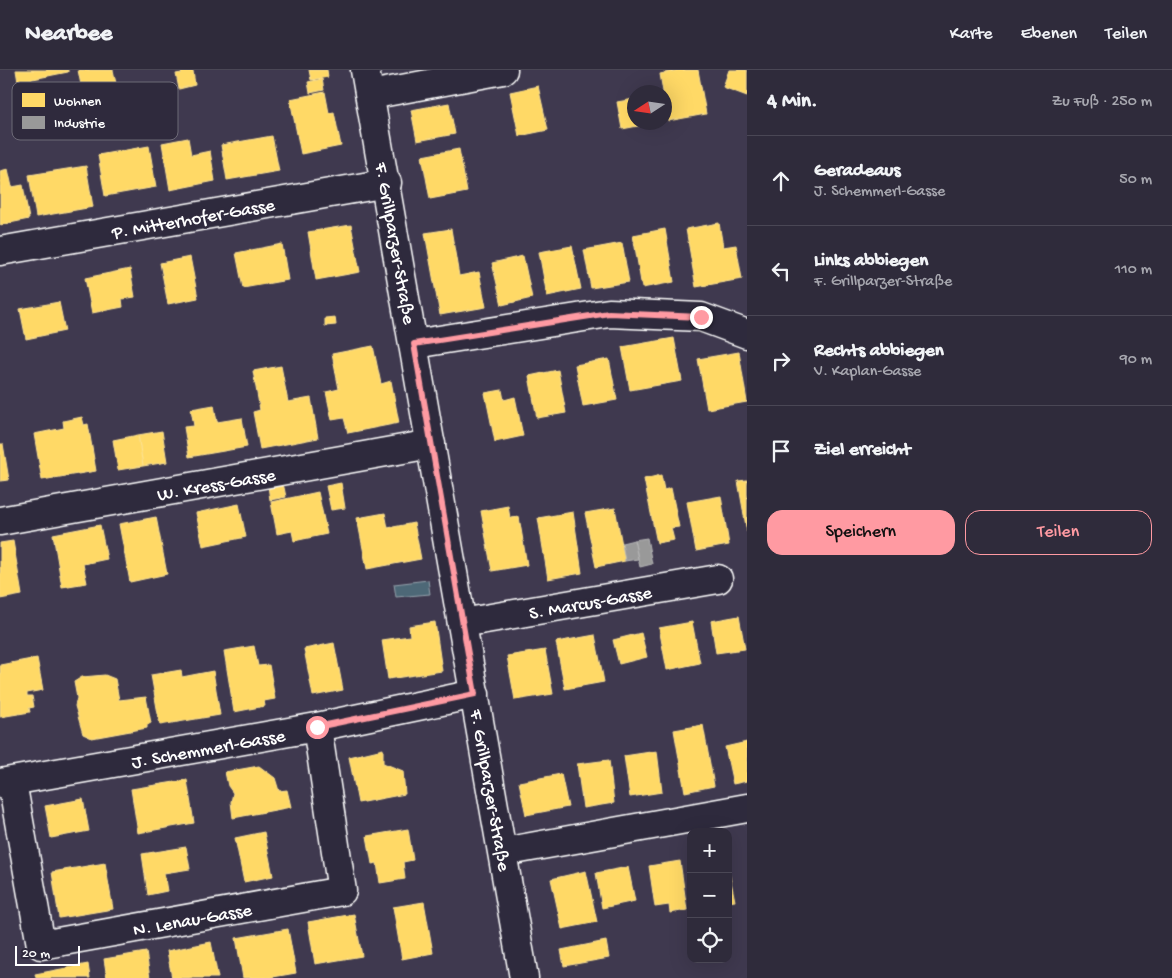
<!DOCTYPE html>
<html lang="de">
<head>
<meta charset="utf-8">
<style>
  :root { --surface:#2f2b3b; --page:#373342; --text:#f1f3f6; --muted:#a7a7af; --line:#4a4755; --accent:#ff9aa2 }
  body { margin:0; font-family:"Gochi Hand",sans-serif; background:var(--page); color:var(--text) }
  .controls { position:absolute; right:15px; bottom:15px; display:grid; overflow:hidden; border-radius:10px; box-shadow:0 5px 20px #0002 }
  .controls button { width:45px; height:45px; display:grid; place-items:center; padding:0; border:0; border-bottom:1px solid var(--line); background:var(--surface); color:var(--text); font:25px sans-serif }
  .compass { position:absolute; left:627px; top:15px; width:45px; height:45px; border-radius:50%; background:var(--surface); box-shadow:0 5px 20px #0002; rotate:258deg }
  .scale { position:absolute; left:15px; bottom:12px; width:65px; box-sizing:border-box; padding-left:5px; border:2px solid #fff; border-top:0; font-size:14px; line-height:18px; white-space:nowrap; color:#fff; -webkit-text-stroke:4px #2f2a3d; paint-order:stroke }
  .stop { position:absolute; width:15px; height:15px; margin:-11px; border:4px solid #ff9aa2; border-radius:50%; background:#fff }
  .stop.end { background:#ff9aa2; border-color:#fff; box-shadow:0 1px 5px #0008 }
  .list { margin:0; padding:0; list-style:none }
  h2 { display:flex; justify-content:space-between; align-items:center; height:65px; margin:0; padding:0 20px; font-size:21px }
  h2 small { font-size:16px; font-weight:400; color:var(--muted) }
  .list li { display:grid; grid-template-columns:32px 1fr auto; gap:15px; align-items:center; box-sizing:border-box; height:90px; padding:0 20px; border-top:1px solid var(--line) }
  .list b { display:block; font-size:19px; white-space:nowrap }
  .list p { margin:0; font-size:16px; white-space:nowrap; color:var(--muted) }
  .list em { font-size:16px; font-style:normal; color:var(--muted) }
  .actions { display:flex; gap:10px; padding:15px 20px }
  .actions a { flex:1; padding:11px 0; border:1px solid var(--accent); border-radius:15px; text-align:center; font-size:18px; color:var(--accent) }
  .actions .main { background:var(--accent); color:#111 }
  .icon { flex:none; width:28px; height:28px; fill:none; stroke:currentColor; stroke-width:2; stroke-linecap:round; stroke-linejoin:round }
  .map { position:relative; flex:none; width:747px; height:908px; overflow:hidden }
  header { display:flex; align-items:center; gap:30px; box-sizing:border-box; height:70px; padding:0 25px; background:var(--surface); border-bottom:1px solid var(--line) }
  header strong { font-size:24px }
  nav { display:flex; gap:28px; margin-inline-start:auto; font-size:18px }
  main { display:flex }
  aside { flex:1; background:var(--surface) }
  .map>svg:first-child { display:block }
</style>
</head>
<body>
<header>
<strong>Nearbee</strong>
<nav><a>Karte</a><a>Ebenen</a><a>Teilen</a></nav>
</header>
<main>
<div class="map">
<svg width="747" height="908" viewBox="0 0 747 908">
  <rect width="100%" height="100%" fill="#3f394f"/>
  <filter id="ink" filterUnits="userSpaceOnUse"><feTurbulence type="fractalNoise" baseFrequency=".02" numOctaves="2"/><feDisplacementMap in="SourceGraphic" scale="10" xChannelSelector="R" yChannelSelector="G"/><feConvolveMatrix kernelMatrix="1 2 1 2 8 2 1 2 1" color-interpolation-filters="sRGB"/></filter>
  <g filter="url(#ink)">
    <polygon fill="#4e6777" stroke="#95a4ad" points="428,510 430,524 396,527 394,514"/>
    <g fill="#ffd966" stroke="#ffe494">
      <polygon points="16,0 68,0 68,2 18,12"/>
      <polygon points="78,0 113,0 117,18 83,25"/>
      <polygon points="181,0 193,1 195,15 179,19 176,4 182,3"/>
      <polygon points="309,0 327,0 328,7 311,10"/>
      <polygon points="679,0 698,0 706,44 668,51 660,4"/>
      <polygon points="729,0 747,0 747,26 723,17"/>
      <polygon points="322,9 324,20 310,23 308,12"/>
      <polygon points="538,16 548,60 519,66 510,22"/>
      <polygon points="325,22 329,43 334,42 341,76 301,84 290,29"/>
      <polygon points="634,29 634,52 654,53 622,59 617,32"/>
      <polygon points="449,33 455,64 417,71 411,40"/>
      <polygon points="272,66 279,101 227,110 221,75"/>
      <polygon points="188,68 191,85 210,81 215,111 170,120 162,73"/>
      <polygon points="149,76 156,117 105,126 98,85"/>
      <polygon points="459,79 467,122 430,129 422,86"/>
      <polygon points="86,96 93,137 36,147 29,105"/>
      <polygon points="8,99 12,117 23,115 29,149 0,155 0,101"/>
      <polygon points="719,153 723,177 736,175 742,209 696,217 686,159"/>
      <polygon points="351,155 360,202 316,210 308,162"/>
      <polygon points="451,159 459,206 479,202 486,237 440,245 425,163"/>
      <polygon points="665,159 674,212 642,218 633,165"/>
      <polygon points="622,173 629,212 591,218 584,180"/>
      <polygon points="282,174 288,210 243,218 236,183"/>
      <polygon points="572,176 581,219 547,226 539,182"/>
      <polygon points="523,186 532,228 502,235 492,193"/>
      <polygon points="190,187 198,228 168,234 160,193"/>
      <polygon points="130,199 135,227 122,229 123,237 92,243 85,208"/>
      <polygon points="59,232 65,261 26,269 20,239"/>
      <polygon points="335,247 336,255 325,256 325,248"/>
      <polygon points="674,268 682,311 630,320 622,277"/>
      <polygon points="373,276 381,314 391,311 399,353 348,363 344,348 332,350 326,322 339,319 332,284"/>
      <polygon points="739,282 747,332 707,339 698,289"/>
      <polygon points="609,289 617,330 583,336 575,295"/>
      <polygon points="281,296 288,332 311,328 318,368 260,379 253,342 260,340 253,301"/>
      <polygon points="558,300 566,343 537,348 529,306"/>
      <polygon points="502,320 504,330 515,327 523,366 495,372 485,323"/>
      <polygon points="214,335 217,352 242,348 247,377 189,387 184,357 194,356 191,339"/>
      <polygon points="82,347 84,355 88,354 96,401 42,410 34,364 64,358 63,351"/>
      <polygon points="162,361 167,392 143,396 138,365"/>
      <polygon points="138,365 143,396 118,400 113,370"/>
      <polygon points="0,374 3,374 9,410 0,411"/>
      <polygon points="661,405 664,420 671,418 679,457 671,458 674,470 657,473 644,409"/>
      <polygon points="747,410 747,462 738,411"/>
      <polygon points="283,413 286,427 270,430 268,416"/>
      <polygon points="341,413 345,438 331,440 326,416"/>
      <polygon points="318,422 327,464 294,471 292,461 277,464 271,432"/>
      <polygon points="721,426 729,475 696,481 687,432"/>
      <polygon points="239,434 246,467 203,476 196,443"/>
      <polygon points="508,436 510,448 519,447 527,495 492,501 481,441"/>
      <polygon points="615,438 625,491 596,497 585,443"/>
      <polygon points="573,442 582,503 548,509 538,448"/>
      <polygon points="385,443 388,458 414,453 421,489 367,499 357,448"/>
      <polygon points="156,447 167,504 130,512 119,454"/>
      <polygon points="100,455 107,489 83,494 87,513 62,517 53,464"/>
      <polygon points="13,471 22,525 0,529 0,473"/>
      <polygon points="739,546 745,579 716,583 711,551"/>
      <polygon points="435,552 442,601 388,609 382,570 410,566 409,556"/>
      <polygon points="692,552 700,593 667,600 659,558"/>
      <polygon points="641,563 647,587 619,594 613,570"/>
      <polygon points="595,565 604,612 565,619 556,572"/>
      <polygon points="334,573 343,620 313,626 304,579"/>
      <polygon points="254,576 258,596 269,595 275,629 264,631 265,636 234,642 224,581"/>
      <polygon points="545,580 553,624 515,630 507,586"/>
      <polygon points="37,588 43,620 27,623 27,626 32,626 34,637 29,638 30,642 0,647 0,595"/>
      <polygon points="181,600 182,607 213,601 220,645 160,655 151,605"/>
      <polygon points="105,605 115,609 119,630 146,627 151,653 147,655 147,658 92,668 83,664 75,636 77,628 74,612 82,607"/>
      <polygon points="703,655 714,716 685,722 674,660"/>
      <polygon points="747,672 747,711 733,714 725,677"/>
      <polygon points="383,679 383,693 403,701 405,724 358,733 349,687"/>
      <polygon points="657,681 662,722 630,727 624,686"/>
      <polygon points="609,690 614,733 583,738 577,694"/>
      <polygon points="259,696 275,708 279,721 287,720 291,737 233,748 231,732 233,723 228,716 225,702"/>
      <polygon points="561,704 568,737 526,745 519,712"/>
      <polygon points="187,710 194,753 138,763 131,719"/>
      <polygon points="83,729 89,761 51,768 45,736"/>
      <polygon points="408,759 413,790 403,792 405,809 380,813 377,793 372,794 367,766"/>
      <polygon points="264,762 273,806 244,812 235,768"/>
      <polygon points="186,777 190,799 164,803 167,821 148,825 142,784"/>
      <polygon points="680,791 687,840 670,843 669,835 655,837 649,796"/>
      <polygon points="105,793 113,839 59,848 52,802"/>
      <polygon points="628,797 635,831 602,838 596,803"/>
      <polygon points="728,797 735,831 728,832"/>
      <polygon points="586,801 597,852 562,859 551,809"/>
      <polygon points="424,832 433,883 402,889 393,837"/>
      <polygon points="354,844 362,886 315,894 308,852"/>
      <polygon points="288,859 296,903 267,908 243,908 236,868"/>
      <polygon points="606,871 609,888 564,896 561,880"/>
      <polygon points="211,872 218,908 172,908 167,881"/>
      <polygon points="146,882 150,908 107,908 104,889"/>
      <polygon points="88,894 90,908 36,908 35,904"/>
    </g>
    <g fill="#999" stroke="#b8b8b8">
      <polygon points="647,468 652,494 640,497 634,470"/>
      <polygon points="634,470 638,489 625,491 622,473"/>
    </g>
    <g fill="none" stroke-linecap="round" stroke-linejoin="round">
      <g stroke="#fff" stroke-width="31">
        <g id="minor">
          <polyline points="365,0 524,908"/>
          <polyline points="370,25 503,0"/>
          <polyline points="0,181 387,113"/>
          <polyline points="414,274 609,243 701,247 747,264"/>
          <polyline points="0,451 431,374"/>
          <polyline points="462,553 718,509"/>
          <polyline points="12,712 41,875 342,821 317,657"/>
          <polyline points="0,713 317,657 475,624"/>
          <polyline points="503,782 747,738"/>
        </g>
      </g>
      <use href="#minor" stroke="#2f2a3d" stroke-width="28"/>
    </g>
  </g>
  <g fill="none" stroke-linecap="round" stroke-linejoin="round" filter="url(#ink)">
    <polyline stroke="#ff9aa2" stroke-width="6" points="317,657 475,624 414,274 609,243 701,247"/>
  </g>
  <g text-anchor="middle" stroke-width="5" stroke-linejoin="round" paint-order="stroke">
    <g font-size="19" fill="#fff" stroke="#2f2a3d">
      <text transform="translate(193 147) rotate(-10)" y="7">P. Mitterhofer-Gasse</text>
      <text transform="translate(397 173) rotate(80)" y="7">F. Grillparzer-Straße</text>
      <text transform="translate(216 413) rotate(-10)" y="7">W. Kress-Gasse</text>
      <text transform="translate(590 531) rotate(-10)" y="7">S. Marcus-Gasse</text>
      <text transform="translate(208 677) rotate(-10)" y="7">J. Schemmerl-Gasse</text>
      <text transform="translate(492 720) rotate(80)" y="7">F. Grillparzer-Straße</text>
      <text transform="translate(192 848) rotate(-10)" y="7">N. Lenau-Gasse</text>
    </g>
  </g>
  <rect x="12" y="12" width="166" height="58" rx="8" fill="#2f2a3d" stroke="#6d6a77" stroke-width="1"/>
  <rect x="22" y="23" width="23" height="14" fill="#ffd966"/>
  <rect x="22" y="46" width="23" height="13" fill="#999"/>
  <g font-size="14" fill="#fff">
    <text x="54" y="35">Wohnen</text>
    <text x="54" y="57">Industrie</text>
  </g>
</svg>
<div class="controls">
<button>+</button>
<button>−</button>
<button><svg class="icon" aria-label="locate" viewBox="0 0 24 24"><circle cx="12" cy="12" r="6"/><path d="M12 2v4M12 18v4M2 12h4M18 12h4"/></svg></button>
</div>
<svg class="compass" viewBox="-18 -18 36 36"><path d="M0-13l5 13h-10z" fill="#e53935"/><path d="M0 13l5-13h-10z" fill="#a7a7af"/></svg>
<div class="scale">20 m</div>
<div class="stop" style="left:317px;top:657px"></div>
<div class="stop end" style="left:701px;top:247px"></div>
</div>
<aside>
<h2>4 Min.<small>Zu Fuß · 250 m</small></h2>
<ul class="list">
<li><svg class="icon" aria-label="ahead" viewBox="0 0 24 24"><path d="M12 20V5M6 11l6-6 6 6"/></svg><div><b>Geradeaus</b><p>J. Schemmerl-Gasse</p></div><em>50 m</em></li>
<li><svg class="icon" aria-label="left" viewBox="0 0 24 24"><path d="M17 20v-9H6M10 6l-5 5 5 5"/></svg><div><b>Links abbiegen</b><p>F. Grillparzer-Straße</p></div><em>110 m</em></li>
<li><svg class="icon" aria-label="right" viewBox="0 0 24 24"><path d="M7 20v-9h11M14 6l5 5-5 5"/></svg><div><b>Rechts abbiegen</b><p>V. Kaplan-Gasse</p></div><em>90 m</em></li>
<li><svg class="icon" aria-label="arrive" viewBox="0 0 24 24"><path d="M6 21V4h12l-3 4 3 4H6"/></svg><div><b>Ziel erreicht</b></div></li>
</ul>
<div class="actions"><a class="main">Speichern</a><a>Teilen</a></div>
</aside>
</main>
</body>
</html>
